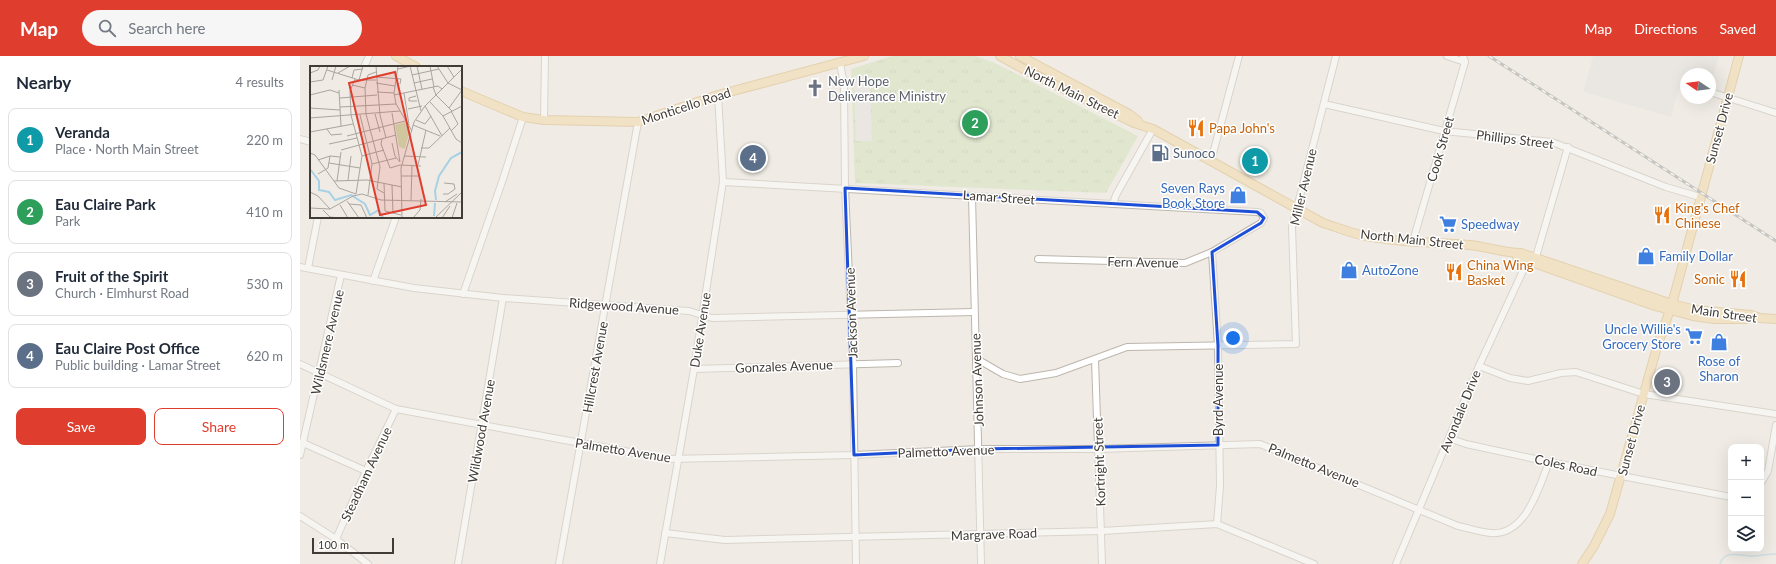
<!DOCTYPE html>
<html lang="en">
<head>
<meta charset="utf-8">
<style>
  :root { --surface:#fff; --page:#f6f6f7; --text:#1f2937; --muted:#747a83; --line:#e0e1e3; --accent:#df3e2e }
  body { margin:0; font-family:Lato,sans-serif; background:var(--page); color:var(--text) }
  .controls { position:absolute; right:12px; bottom:12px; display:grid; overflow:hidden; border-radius:8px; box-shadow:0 4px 16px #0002 }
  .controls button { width:36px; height:36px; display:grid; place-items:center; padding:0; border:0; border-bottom:1px solid var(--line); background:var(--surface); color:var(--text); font:20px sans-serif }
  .compass { position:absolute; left:1380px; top:12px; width:36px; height:36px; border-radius:50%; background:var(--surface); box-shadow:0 4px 16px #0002; rotate:283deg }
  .scale { position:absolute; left:12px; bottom:10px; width:82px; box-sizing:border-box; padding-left:4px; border:2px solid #423c36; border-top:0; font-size:11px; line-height:14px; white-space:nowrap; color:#423c36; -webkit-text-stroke:3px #fff; paint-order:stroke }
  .you { position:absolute; left:933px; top:282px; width:14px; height:14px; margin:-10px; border:3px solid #fff; border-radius:50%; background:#1a73e8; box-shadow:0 0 0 6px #1a73e833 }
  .badge { display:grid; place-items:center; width:26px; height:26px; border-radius:50%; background:var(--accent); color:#fff; font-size:13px; font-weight:700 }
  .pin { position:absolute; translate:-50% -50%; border:2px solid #fff; box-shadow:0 1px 4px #0006 }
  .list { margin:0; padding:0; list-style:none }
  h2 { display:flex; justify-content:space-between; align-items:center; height:52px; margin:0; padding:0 16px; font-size:17px }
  h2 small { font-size:13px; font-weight:400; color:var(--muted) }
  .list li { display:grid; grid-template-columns:26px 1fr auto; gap:12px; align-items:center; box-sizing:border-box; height:64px; margin:0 8px 8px; padding:0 8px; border:1px solid var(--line); border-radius:8px }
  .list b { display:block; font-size:15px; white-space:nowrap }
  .list p { margin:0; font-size:13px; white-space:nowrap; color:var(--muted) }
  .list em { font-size:13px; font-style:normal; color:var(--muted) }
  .actions { display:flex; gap:8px; padding:12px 16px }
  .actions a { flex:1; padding:9px 0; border:1px solid var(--accent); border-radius:8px; text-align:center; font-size:14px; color:var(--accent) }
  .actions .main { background:var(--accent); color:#fff }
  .icon { flex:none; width:22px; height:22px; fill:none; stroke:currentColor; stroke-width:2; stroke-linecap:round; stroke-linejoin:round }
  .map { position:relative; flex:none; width:1476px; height:508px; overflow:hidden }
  header { display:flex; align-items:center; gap:24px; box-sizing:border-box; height:56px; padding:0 20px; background:var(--accent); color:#fff }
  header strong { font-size:19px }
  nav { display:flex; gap:22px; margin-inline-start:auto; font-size:14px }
  .search { width:280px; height:36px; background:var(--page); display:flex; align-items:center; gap:10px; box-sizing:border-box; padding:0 14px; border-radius:22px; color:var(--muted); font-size:15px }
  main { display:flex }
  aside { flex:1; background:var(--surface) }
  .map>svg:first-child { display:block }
</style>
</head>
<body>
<header>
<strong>Map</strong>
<div class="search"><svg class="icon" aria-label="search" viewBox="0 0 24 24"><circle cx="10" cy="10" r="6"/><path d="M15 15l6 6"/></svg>Search here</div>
<nav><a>Map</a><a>Directions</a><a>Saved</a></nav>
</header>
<main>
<aside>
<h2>Nearby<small>4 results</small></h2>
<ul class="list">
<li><span class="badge" style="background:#0f9aa8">1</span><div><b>Veranda</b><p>Place · North Main Street</p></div><em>220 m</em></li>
<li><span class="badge" style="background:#2e9e5b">2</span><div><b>Eau Claire Park</b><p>Park</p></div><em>410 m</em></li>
<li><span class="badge" style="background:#6b7280">3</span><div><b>Fruit of the Spirit</b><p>Church · Elmhurst Road</p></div><em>530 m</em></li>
<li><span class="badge" style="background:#5c6f8a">4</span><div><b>Eau Claire Post Office</b><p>Public building · Lamar Street</p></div><em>620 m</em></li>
</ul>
<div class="actions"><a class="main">Save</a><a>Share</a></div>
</aside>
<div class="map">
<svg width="1476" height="508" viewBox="0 0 1476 508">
  <defs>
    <pattern id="park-tufts" width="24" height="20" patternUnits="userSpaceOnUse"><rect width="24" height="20" fill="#cee0b3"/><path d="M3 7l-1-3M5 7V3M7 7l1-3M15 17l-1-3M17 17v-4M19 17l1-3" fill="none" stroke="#b2c19b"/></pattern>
  </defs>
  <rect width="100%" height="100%" fill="#f0ece5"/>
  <polygon fill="url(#park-tufts)" points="592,0 676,0 695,7 838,80 806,137 555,127 551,13"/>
  <g fill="#e2dfdd">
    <polygon points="1293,0 1419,0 1410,31 1410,18 1386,18 1386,37 1378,35 1371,61 1283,36"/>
    <polygon points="554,20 570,20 572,85 556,85"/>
  </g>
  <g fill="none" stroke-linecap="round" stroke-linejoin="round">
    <path stroke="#a8d1e6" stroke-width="1.5" d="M1420 508C1424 494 1439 499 1450 500 1458 500 1468 498 1476 498"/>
    <g stroke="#bdb6ac" stroke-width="8">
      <g id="minor">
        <polyline points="1147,0 1165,6"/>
        <polyline points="540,7 544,29 545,132 553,308 556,508"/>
        <polyline points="64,11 69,0"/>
        <polyline points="1410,36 1476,57"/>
        <polyline points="1024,48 1144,75 1252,86 1366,131 1400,141"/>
        <polyline points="244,64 245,0"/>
        <polyline points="0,83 11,86"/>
        <polyline points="911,105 939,0"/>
        <polyline points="423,126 957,156 961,157 964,162 961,167 912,196 885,207 738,203"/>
        <polyline points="672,140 681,508"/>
        <polyline points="813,148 816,139 853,73"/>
        <polyline points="1113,185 1165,6 1163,0"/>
        <polyline points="912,196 918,290 920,430 917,468"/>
        <polyline points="1236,201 1268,91"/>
        <polyline points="0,211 114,232 203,242 389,255 412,262 674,256"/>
        <polyline points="8,212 18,161"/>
        <polyline points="73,225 96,161"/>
        <polyline points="163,238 202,126 223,61"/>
        <polyline points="677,303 703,318 720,323 756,317 827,291 996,288 992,171 1036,0"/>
        <polyline points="795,304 802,508"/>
        <path d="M0 308 96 353 368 403 554 399 679 393H798L960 388 1158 470C1168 472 1180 476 1191 477 1226 480 1239 431 1249 406"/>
        <polyline points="1179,310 1210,322 1228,325 1261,317 1276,316 1344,338 1476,358"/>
        <polyline points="394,313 598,307"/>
        <polyline points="1149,382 1166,388 1249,406 1431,441"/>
        <polyline points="3,387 66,415"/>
        <polyline points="0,399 41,219"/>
        <polyline points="1461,427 1468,415 1476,369"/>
        <polyline points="0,460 36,483 68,508"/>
        <polyline points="365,477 425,484 802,475 917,468 1014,508"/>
        <polyline points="36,483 66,415 96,353"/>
        <polyline points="158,508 203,242"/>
        <polyline points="259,508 338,66"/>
        <polyline points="360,508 394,313 423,126 418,39"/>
        <polyline points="1096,508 1179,310 1228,204"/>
      </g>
    </g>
    <g stroke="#d4b070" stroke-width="10">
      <g id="major">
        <polyline points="96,0 116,11"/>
        <path d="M700 0 729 16 834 67 853 73 1023 167C1036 171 1048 176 1061 179 1096 187 1134 186 1170 189 1187 191 1204 197 1221 197L1372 248 1396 254 1451 259 1460 262 1476 263"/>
        <polyline points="720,0 829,58 838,65"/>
        <polyline points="161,35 223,61 244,64 338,66 418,39 564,0"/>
        <polyline points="1217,201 1355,250 1393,260 1414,263 1447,263"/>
        <polyline points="1282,508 1294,490 1310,458 1357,291 1372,248 1439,0"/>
      </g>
    </g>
    <use href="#minor" stroke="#fff" stroke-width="6"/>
    <use href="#major" stroke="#f1d49d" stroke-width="8"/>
    <g stroke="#949494" stroke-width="3">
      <polyline id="rail" points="1189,0 1476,185"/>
    </g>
    <use href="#rail" stroke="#fff" stroke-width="1.5" stroke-dasharray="4.5" stroke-linecap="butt"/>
  </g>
  <path d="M0 0H1476V508H0ZM545 132 957 156 964 162 961 167 912 196 918 290V389L679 393 554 399Z" fill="#f0ece5" fill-opacity=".55" fill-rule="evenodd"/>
  <path fill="none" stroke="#1d4ed8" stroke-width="3" stroke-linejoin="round" d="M545 132 957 156 964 162 961 167 912 196 918 290V389L679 393 554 399Z"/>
  <defs>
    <g id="church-bare" transform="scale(1.38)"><path d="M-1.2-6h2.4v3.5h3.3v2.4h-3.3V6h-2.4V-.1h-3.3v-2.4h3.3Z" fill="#6b7280" stroke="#fff" stroke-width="2.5" paint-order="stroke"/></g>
    <g id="restaurant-bare" transform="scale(1.38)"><path d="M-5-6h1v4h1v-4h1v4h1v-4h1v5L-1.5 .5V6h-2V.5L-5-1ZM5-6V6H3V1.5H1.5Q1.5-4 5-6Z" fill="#e8710a" stroke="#fff" stroke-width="2.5" paint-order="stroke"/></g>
    <g id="fuel-bare" transform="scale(1.38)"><path d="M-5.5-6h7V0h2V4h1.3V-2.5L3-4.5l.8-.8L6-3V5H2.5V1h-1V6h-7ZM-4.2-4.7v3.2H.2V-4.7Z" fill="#5c6f8a" stroke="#fff" stroke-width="2.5" paint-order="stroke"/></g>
    <g id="shop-bare" transform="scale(1.38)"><path d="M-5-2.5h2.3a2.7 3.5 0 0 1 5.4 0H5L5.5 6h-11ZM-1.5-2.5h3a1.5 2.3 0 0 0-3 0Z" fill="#3f7fe0" stroke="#fff" stroke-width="2.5" paint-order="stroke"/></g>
    <g id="supermarket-bare" transform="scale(1.38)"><path d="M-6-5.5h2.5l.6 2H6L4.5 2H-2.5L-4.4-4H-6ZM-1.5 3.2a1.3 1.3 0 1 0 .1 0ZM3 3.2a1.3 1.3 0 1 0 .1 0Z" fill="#3f7fe0" stroke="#fff" stroke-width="2.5" paint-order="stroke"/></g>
  </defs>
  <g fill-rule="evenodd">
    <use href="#church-bare" x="515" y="32"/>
    <use href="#restaurant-bare" x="896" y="72"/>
    <use href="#fuel-bare" x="860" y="97"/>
    <use href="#shop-bare" x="938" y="139"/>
    <use href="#restaurant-bare" x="1362" y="159"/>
    <use href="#supermarket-bare" x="1148" y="168"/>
    <use href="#shop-bare" x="1346" y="200"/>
    <use href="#shop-bare" x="1049" y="214"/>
    <use href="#restaurant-bare" x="1154" y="216"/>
    <use href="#restaurant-bare" x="1438" y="223"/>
    <use href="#supermarket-bare" x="1394" y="280"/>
    <use href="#shop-bare" x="1419" y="286"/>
  </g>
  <g text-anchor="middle" stroke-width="3" stroke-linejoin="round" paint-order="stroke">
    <g font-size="13" fill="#5b616d" stroke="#fff" text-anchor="start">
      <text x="528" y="30">New Hope<tspan x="528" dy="15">Deliverance Ministry</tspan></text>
    </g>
    <g font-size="13" fill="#423c36" stroke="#fff">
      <text transform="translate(772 36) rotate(26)" y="5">North Main Street</text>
      <text transform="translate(386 50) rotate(-18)" y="5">Monticello Road</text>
      <text transform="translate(1419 72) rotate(-75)" y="5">Sunset Drive</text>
      <text transform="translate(1215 83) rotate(7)" y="5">Phillips Street</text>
      <text transform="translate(1140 93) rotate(-74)" y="5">Cook Street</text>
      <text transform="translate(1003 131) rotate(-77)" y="5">Miller Avenue</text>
      <text transform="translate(699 141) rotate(4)" y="5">Lamar Street</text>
      <text transform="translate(1112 183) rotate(6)" y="5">North Main Street</text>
      <text transform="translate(843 206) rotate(1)" y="5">Fern Avenue</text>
      <text transform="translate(324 250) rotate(4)" y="5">Ridgewood Avenue</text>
      <text transform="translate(551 257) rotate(-92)" y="5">Jackson Avenue</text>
      <text transform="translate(1424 257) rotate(8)" y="5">Main Street</text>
      <text transform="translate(400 274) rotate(-81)" y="5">Duke Avenue</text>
      <text transform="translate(27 286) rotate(-77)" y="5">Wildsmere Avenue</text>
      <text transform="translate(484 310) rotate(-2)" y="5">Gonzales Avenue</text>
      <text transform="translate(295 311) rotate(-80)" y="5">Hillcrest Avenue</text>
      <text transform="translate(677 324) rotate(-92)" y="5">Johnson Avenue</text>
      <text transform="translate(918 344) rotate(-90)" y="5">Byrd Avenue</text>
      <text transform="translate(1160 355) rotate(-68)" y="5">Avondale Drive</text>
      <text transform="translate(181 375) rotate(-80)" y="5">Wildwood Avenue</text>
      <text transform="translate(1331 384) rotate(-75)" y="5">Sunset Drive</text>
      <text transform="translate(323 394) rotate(9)" y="5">Palmetto Avenue</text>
      <text transform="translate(646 395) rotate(-2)" y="5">Palmetto Avenue</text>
      <text transform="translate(799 406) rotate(-92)" y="5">Kortright Street</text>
      <text transform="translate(1014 409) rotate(22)" y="5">Palmetto Avenue</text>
      <text transform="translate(1266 409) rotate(12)" y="5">Coles Road</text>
      <text transform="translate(66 418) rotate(-65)" y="5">Steadham Avenue</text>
      <text transform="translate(694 478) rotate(-2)" y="5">Margrave Road</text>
    </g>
    <g font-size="13" fill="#c56008" stroke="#fff" text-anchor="start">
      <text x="909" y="77">Papa John's</text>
      <text x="1375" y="157">King's Chef<tspan x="1375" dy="15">Chinese</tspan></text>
      <text x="1167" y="214">China Wing<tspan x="1167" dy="15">Basket</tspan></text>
      <text x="1425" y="228" text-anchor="end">Sonic</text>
    </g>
    <g font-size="13" fill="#4e5e75" stroke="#fff" text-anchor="start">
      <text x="873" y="102">Sunoco</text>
    </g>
    <g font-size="13" fill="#366cbe" stroke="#fff" text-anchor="start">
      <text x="925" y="137" text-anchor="end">Seven Rays<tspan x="925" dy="15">Book Store</tspan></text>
      <text x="1161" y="173">Speedway</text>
      <text x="1359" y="205">Family Dollar</text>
      <text x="1062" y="219">AutoZone</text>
      <text x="1381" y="278" text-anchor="end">Uncle Willie's<tspan x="1381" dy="15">Grocery Store</tspan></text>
      <text x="1419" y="310" text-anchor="middle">Rose of<tspan x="1419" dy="15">Sharon</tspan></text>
    </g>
  </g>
  <g transform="translate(10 10)">
    <rect width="152" height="152" fill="#f0ece5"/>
    <path d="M95 56 99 67 95 83 89 81 85 59Z" fill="#cee0b3"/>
    <path fill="none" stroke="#a8d1e6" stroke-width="2" d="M0 103 9 115V124L19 126 25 134 41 129 55 138 60 149 69 144 73 152M126 134 125 125 129 110 141 92 152 86M124 150 125 137"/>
    <path fill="none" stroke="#aaa69f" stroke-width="1" d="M66 0 70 49 76 72M88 0 84 27 86 38 102 65M100 0 111 45M107 0 112 23M120 0 124 21M127 0 138 17 152 24M137 0 144 11M88 3 101 0M17 4 49 14H66M66 6 58 9 55 22 56 48 70 101 67 123 74 127M0 7 8 4 10 0M28 7 40 0M102 9 129 3M66 11 91 13 90 18M42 12 44 4 53 3M22 14 26 0M49 14 53 0M0 16 13 14 18 0M66 17 85 20M104 17 122 13M42 19 55 22M123 21 126 29 142 45M29 24 31 60M67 26 84 27M94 27 99 59M0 29 20 24 29 27M84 29 128 20 132 23M106 30 99 32V35H107M30 32 67 29M120 36 133 50 146 73 152 77M115 40 132 70M30 41 86 38M0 42 30 44M139 42 152 24M98 43 112 40M141 45 148 58 141 65M82 47 90 96M65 48 70 66M50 49 62 98 58 129M133 50 152 40M0 52 90 45M106 54 115 58 121 50M103 59 130 70M17 63 21 69 32 68M0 66 43 58M37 70 95 55M72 73 71 78 80 102 90 99 111 100M82 77 85 90 90 96M19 78 47 72M111 82H119L140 62M31 84 86 69M0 87 5 89 29 122 46 128 52 90 41 49 40 25 45 13M52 90 74 84M94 90 116 91M8 94 20 90 30 91M19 97 50 102M62 98 86 92M108 99 116 64M8 108 18 102 20 90M91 110H110M38 114 41 90M24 115 57 114 92 121M27 115 31 86M74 117 75 145 91 149M82 119 83 147M0 126 8 130 20 143M133 128H138L145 123 144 118 134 117M37 135 49 152M101 135 102 99M135 136 147 128M39 138 51 139 57 152M30 139 38 152M0 142 20 143 43 130 52 128 71 134 152 136M13 144 20 151 30 152M92 152 91 102 104 56 115 40 152 3M103 152 110 144 111 133M125 152 152 126M132 152 140 140M142 152 147 137"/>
    <path fill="#df3e2e" fill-opacity="0.15" stroke="#df3e2e" stroke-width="2" d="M85 6 116 139 70 149 39 17Z"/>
    <rect width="152" height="152" fill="none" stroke="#423c36" stroke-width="2"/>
  </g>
</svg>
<div class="controls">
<button>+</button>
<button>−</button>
<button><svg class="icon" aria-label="layers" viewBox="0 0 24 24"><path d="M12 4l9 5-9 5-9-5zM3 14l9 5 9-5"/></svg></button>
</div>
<svg class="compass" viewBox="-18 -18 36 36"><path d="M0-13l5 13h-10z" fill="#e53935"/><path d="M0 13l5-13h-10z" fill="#747a83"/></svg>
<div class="scale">100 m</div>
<div class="you"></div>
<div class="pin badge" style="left:955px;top:105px;background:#0f9aa8">1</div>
<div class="pin badge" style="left:675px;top:67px;background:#2e9e5b">2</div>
<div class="pin badge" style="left:1367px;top:326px;background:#6b7280">3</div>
<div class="pin badge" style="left:453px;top:102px;background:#5c6f8a">4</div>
</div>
</main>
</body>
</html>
